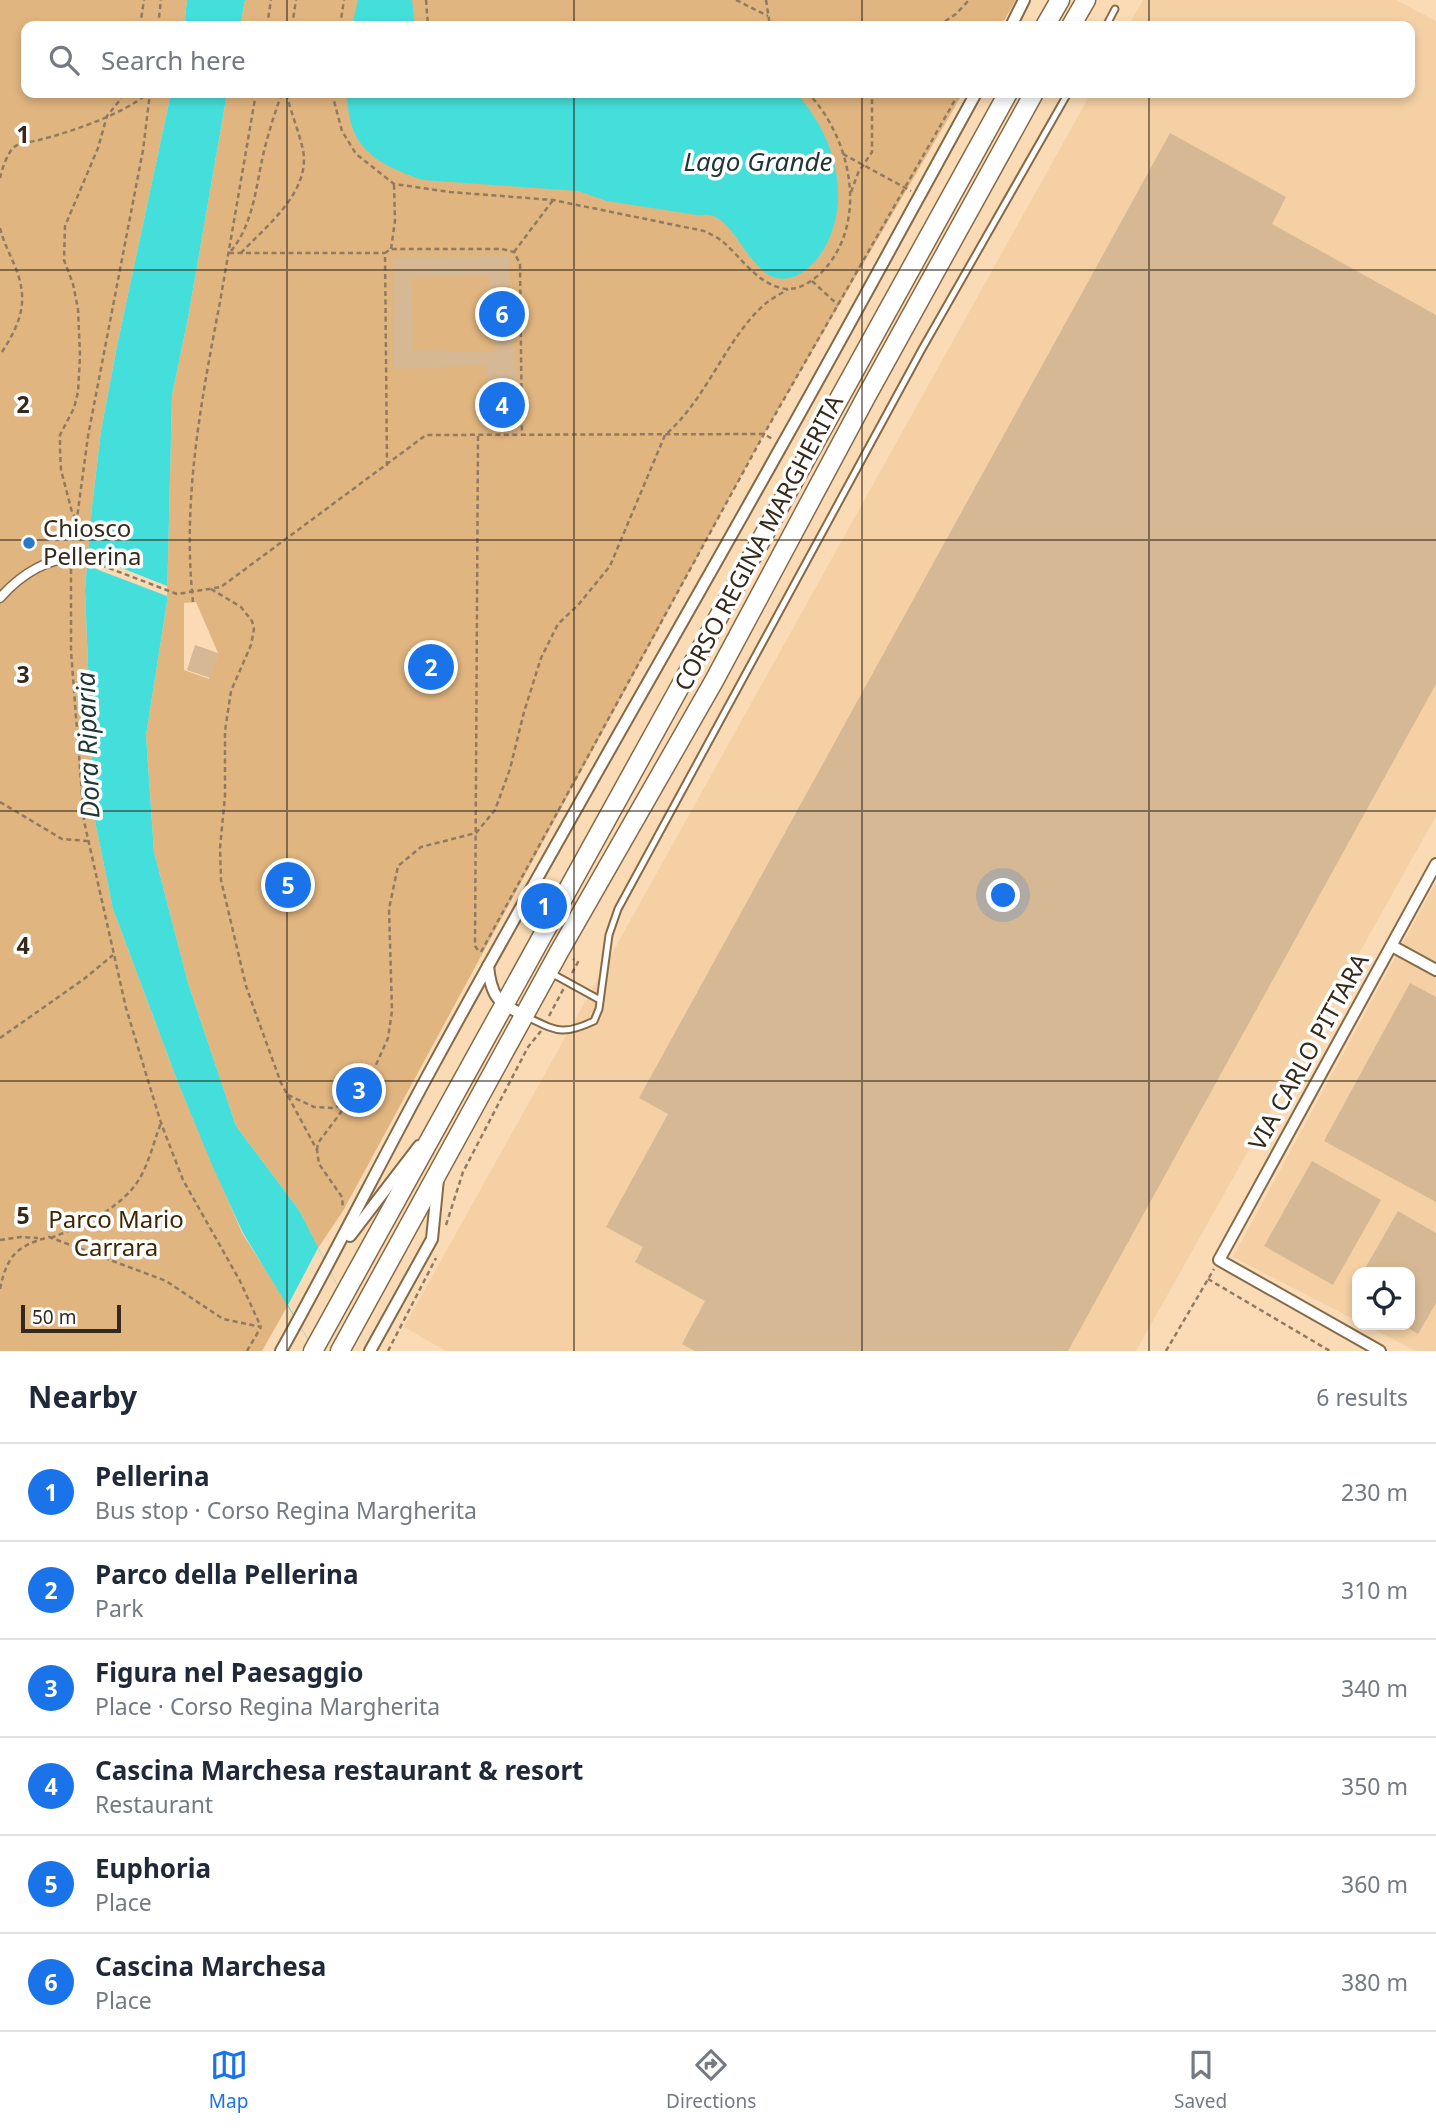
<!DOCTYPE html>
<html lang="en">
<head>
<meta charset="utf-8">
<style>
  :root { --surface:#fff; --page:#f2f2f3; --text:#1f2937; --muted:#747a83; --line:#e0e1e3; --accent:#1a73e8 }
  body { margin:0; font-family:"Noto Sans",sans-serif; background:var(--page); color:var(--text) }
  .controls { position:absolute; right:21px; bottom:21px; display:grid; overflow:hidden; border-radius:14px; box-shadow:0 4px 10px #0003 }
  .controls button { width:63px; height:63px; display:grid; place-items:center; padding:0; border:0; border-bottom:2px solid var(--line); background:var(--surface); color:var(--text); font:35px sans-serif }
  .scale { position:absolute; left:21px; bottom:18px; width:100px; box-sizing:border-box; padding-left:7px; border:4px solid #35291b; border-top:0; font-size:19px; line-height:24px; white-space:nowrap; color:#35291b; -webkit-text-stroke:5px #fff; paint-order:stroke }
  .you { position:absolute; left:1004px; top:896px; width:24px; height:24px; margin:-18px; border:5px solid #fff; border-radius:50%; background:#1a73e8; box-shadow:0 0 0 10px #1a73e833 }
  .badge { display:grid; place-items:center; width:46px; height:46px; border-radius:50%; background:var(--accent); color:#fff; font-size:23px; font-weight:700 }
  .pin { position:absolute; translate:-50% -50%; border:4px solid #fff; box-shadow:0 2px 7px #0006 }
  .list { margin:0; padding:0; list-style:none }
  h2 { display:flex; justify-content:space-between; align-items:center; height:91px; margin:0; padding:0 28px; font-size:30px }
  h2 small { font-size:23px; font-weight:400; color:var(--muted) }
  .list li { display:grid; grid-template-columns:46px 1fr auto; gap:21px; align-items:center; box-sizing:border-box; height:98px; padding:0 28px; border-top:2px solid var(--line) }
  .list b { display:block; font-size:26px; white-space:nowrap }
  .list p { margin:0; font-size:23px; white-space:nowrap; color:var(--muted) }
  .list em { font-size:23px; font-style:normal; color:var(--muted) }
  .icon { flex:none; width:38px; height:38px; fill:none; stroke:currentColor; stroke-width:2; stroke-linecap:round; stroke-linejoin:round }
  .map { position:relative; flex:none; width:1436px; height:1351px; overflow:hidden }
  .search { position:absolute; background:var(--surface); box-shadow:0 4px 10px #0003; left:21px; right:21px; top:21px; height:77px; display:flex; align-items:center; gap:18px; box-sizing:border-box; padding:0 24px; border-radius:14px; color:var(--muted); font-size:26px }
  .sheet { height:679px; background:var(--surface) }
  nav { display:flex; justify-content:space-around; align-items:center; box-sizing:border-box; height:98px; border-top:2px solid var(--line); background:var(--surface); font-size:19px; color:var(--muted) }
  nav a { display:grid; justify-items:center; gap:4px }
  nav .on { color:var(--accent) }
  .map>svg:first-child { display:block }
</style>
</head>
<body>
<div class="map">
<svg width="1436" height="1351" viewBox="0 0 1436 1351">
  <rect width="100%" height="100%" fill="#fadbb5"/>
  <g fill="#f4d0a4">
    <polygon points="1143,0 1396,0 1436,21 1436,816 1136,1351 446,1351 404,1327 1091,93 1410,93 1410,26 1128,26"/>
    <polygon points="1436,882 1436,1351 1416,1351 1365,1325 1410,1325 1410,1272 1357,1272 1357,1321 1233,1257"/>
  </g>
  <g fill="#e1b57f" fill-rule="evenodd">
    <polygon points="0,0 187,0 184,26 26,26 26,93 171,93 117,346 101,431 92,507 85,590 94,816 113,909 177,1080 242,1233 288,1305 262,1351 0,1351"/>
    <polygon points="245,0 1016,0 1001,26 240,26"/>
    <path d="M227 93H963L764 434 343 1211 318 1248 299 1210 236 1126 188 983 154 852 146 735 167 602 172 395 188 318ZM196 602 218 653 209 679 184 670V603Z"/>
  </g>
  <g fill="#45dfdb">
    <polygon points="187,0 245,0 240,26 184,26"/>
    <polygon points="358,0 412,0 415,26 352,26"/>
    <polygon points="171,93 227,93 188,318 172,395 167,602 146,735 154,852 188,983 236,1126 299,1210 371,1351 315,1351 243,1233 212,1165 177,1080 113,909 94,816 85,590 92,507 101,431 117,346"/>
    <path d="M347 93H796C835 135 854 201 822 252 816 262 802 276 789 278 754 286 739 225 713 216 708 214 702 215 697 215L607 201 578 191 423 180C374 163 348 148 347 93Z"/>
  </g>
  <g fill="#fadbb5">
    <polygon points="84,553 167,586 167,596 83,564"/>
    <polygon points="318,1248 371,1351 315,1351 288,1305"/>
  </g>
  <g fill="#d6b894" fill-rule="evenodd">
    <polygon points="1170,133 1286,197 1272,224 1436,315 1436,684 1068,1351 695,1351 682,1344 705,1301 635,1262 643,1247 606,1227 668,1114 639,1098"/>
    <path d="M509 256 515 368 518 369V430H487L486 365 394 369 393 258ZM489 276 495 352 413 350 412 277Z"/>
    <polygon points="195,645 218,653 210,678 187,670"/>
    <polygon points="1410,983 1436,997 1436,1202 1324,1141"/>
    <polygon points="1312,1161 1381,1200 1333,1285 1264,1246"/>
    <polygon points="1398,1211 1436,1233 1436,1303 1418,1334 1410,1329 1410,1272 1363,1272"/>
  </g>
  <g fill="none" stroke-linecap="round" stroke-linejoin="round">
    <g stroke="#856a48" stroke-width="9">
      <g id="service">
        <polyline points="1106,26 1115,9"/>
        <polyline points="551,973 600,1000"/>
        <path d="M527 1017C557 1031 562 1036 594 1021L599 1009 609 935 618 909 922 349 1068 93"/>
      </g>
    </g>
    <g stroke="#856a48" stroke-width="11">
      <path id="pedestrian" d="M0 598C20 575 51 554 83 559"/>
    </g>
    <g stroke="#856a48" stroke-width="14">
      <g id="minor">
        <polyline points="1011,26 1024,0"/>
        <polyline points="1392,946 1436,970"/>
        <path d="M488 966C491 997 498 1003 526 1016"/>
        <polyline points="350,1236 419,1146"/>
        <path d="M281 1351C334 1256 382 1159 434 1064 547 857 666 653 781 447 847 330 911 211 976 93"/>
        <polyline points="370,1351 432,1239 438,1179"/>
        <polyline points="1380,1351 1219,1260 1436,864"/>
      </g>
    </g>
    <g stroke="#856a48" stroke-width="21">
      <g id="primary">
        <polyline points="1045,26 1060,0"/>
        <polyline points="1071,26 1086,0"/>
        <polyline points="313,1351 1008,93"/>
        <polyline points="340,1351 559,952 714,681 866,397 1034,93"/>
      </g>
    </g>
    <g stroke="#907b62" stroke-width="2.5" stroke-dasharray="5 3.5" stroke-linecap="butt">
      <polyline points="426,0 428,26"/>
      <polyline points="736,0 768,16"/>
      <polyline points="766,0 770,26"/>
      <polyline points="140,26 144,0"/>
      <polyline points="158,26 161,0"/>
      <polyline points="267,26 271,0"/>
      <polyline points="292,26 296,0"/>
      <polyline points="340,26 344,0"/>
      <polyline points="938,26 956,14 969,0"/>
      <path d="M335 93 334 101 342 131 356 154 394 184 450 192 553 200 704 231C710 234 717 237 722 241 741 257 756 282 781 288 796 292 809 283 820 274 870 225 852 139 808 93"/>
      <polyline points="843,154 911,191"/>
      <path d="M0 178C2 169 7 154 13 148 20 141 30 143 39 140 71 132 124 114 148 93"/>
      <polyline points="851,192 858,173 872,152 872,93"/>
      <path d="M0 228C3 241 9 252 14 264 30 301 21 323 0 355"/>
      <polyline points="391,249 395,221 394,184"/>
      <path d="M231 251C254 223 256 185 264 151 269 131 275 112 282 93"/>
      <polyline points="514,252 553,200"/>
      <polyline points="229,253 385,253"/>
      <path d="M241 253C266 226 311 192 303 150 299 132 291 112 286 93"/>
      <polyline points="812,281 838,305"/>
      <polyline points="478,436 475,946 480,953"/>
      <polyline points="387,466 385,253 391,249 502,249 514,252 520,264 522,435"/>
      <polyline points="76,519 72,512 61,470 60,449 60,435 74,408 78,392 80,356 78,309 73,284 64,260 65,226 98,148 107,116 120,100 122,93"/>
      <polyline points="73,548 88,436 143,150 150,93"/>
      <polyline points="93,562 177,594 221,587 426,435 764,434 774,440"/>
      <polyline points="71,569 71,651 84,821 126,1008 161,1123 183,1180 240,1281 261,1327"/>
      <polyline points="211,589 241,607 252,621 254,629 251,645 231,691 225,731 225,796 220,848 221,880 246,986 257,1017 281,1083 317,1150 319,1164 342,1197 343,1209"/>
      <path d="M193 602C182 501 201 401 220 302 232 232 244 163 256 93"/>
      <polyline points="0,802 62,839 88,841"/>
      <polyline points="481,952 764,434 959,93"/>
      <polyline points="572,973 578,962 573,959"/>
      <polyline points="549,1016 564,988"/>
      <polyline points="0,1038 84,979 113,955"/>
      <path d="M288 1095 314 1107 333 1108 348 1102 375 1067 388 1038 392 1011 389 909 398 866 421 847 476 833 495 810 510 769 524 712 541 658 558 624 579 604 610 566 665 435C707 399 726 338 765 304 772 298 781 294 788 289"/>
      <polyline points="317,1150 318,1143 347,1104"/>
      <polyline points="446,1225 463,1172 528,1047 541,1031"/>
      <path d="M51 1238C86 1224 128 1206 144 1170 151 1155 155 1138 161 1123"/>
      <polyline points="0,1240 21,1237 38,1238"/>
      <polyline points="1208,1279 1330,1351"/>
      <path d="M0 1289C7 1256 16 1246 49 1237L166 1281 223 1319 261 1327"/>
      <polyline points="247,1351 261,1327"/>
      <polyline points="388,1351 436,1258"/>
      <polyline points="1166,1351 1214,1269"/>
    </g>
    <use href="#service" stroke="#fff" stroke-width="5"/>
    <use href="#pedestrian" stroke="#fff" stroke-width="8"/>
    <use href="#minor" stroke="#fff" stroke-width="10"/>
    <use href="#primary" stroke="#fff" stroke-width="18"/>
  </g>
  <path fill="none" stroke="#35291b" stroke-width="2" stroke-opacity="0.55" d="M287 0V26M574 0V26M862 0V26M1149 0V26M287 93V1351M574 93V1351M862 93V1351M1149 93V1351M0 270H1436M0 540H1436M0 811H1436M0 1081H1436"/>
  <circle fill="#2b7ac9" stroke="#fff" stroke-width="2.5" cx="29" cy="543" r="7"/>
  <g text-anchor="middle" stroke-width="7" stroke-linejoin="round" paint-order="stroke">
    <g font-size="24" fill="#35291b" stroke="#fff" text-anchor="start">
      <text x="43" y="537">Chiosco<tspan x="43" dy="28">Pellerina</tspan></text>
    </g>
    <g font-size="24" fill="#35291b" stroke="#fff">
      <text transform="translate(759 543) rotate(-62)" y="8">CORSO REGINA MARGHERITA</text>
      <text transform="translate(1309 1052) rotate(-61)" y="8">VIA CARLO PITTARA</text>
    </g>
    <g font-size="24" fill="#3f2601" stroke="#fff">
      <text x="116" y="1228">Parco Mario<tspan x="116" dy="28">Carrara</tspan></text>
    </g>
    <g font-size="26" font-style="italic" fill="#1e3736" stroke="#fff">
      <text x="758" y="171">Lago Grande</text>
      <text transform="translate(88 745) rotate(-92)" y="9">Dora Riparia</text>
    </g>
  </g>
  <g font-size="23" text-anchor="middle" font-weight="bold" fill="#35291b" stroke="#fff" stroke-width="7" stroke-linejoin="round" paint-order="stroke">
    <text x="23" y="143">1</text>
    <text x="23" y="413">2</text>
    <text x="23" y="683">3</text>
    <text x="23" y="954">4</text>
    <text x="23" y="1224">5</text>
  </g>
</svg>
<div class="controls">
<button><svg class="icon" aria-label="locate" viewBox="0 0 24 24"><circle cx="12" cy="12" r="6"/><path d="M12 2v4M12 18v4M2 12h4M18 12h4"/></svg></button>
</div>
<div class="scale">50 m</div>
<div class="you"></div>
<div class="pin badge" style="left:544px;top:906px">1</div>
<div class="pin badge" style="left:431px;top:667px">2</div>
<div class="pin badge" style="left:359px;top:1090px">3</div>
<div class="pin badge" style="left:502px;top:405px">4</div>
<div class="pin badge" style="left:288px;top:885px">5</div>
<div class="pin badge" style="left:502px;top:314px">6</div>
<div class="search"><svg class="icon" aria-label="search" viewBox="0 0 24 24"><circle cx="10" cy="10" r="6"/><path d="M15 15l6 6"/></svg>Search here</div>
</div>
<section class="sheet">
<h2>Nearby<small>6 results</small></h2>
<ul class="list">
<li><span class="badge">1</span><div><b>Pellerina</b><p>Bus stop · Corso Regina Margherita</p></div><em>230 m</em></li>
<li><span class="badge">2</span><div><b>Parco della Pellerina</b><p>Park</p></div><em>310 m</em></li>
<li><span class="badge">3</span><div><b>Figura nel Paesaggio</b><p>Place · Corso Regina Margherita</p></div><em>340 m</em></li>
<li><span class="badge">4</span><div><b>Cascina Marchesa restaurant &amp; resort</b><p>Restaurant</p></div><em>350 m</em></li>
<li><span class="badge">5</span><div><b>Euphoria</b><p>Place</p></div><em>360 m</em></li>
<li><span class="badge">6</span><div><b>Cascina Marchesa</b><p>Place</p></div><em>380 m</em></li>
</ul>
</section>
<nav>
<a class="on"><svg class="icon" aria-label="map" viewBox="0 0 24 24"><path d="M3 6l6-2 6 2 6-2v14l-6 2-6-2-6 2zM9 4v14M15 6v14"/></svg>Map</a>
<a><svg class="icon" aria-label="directions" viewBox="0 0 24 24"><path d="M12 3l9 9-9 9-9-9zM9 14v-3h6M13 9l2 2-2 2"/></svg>Directions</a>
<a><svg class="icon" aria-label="saved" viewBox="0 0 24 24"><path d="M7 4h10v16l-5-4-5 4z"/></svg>Saved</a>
</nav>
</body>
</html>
